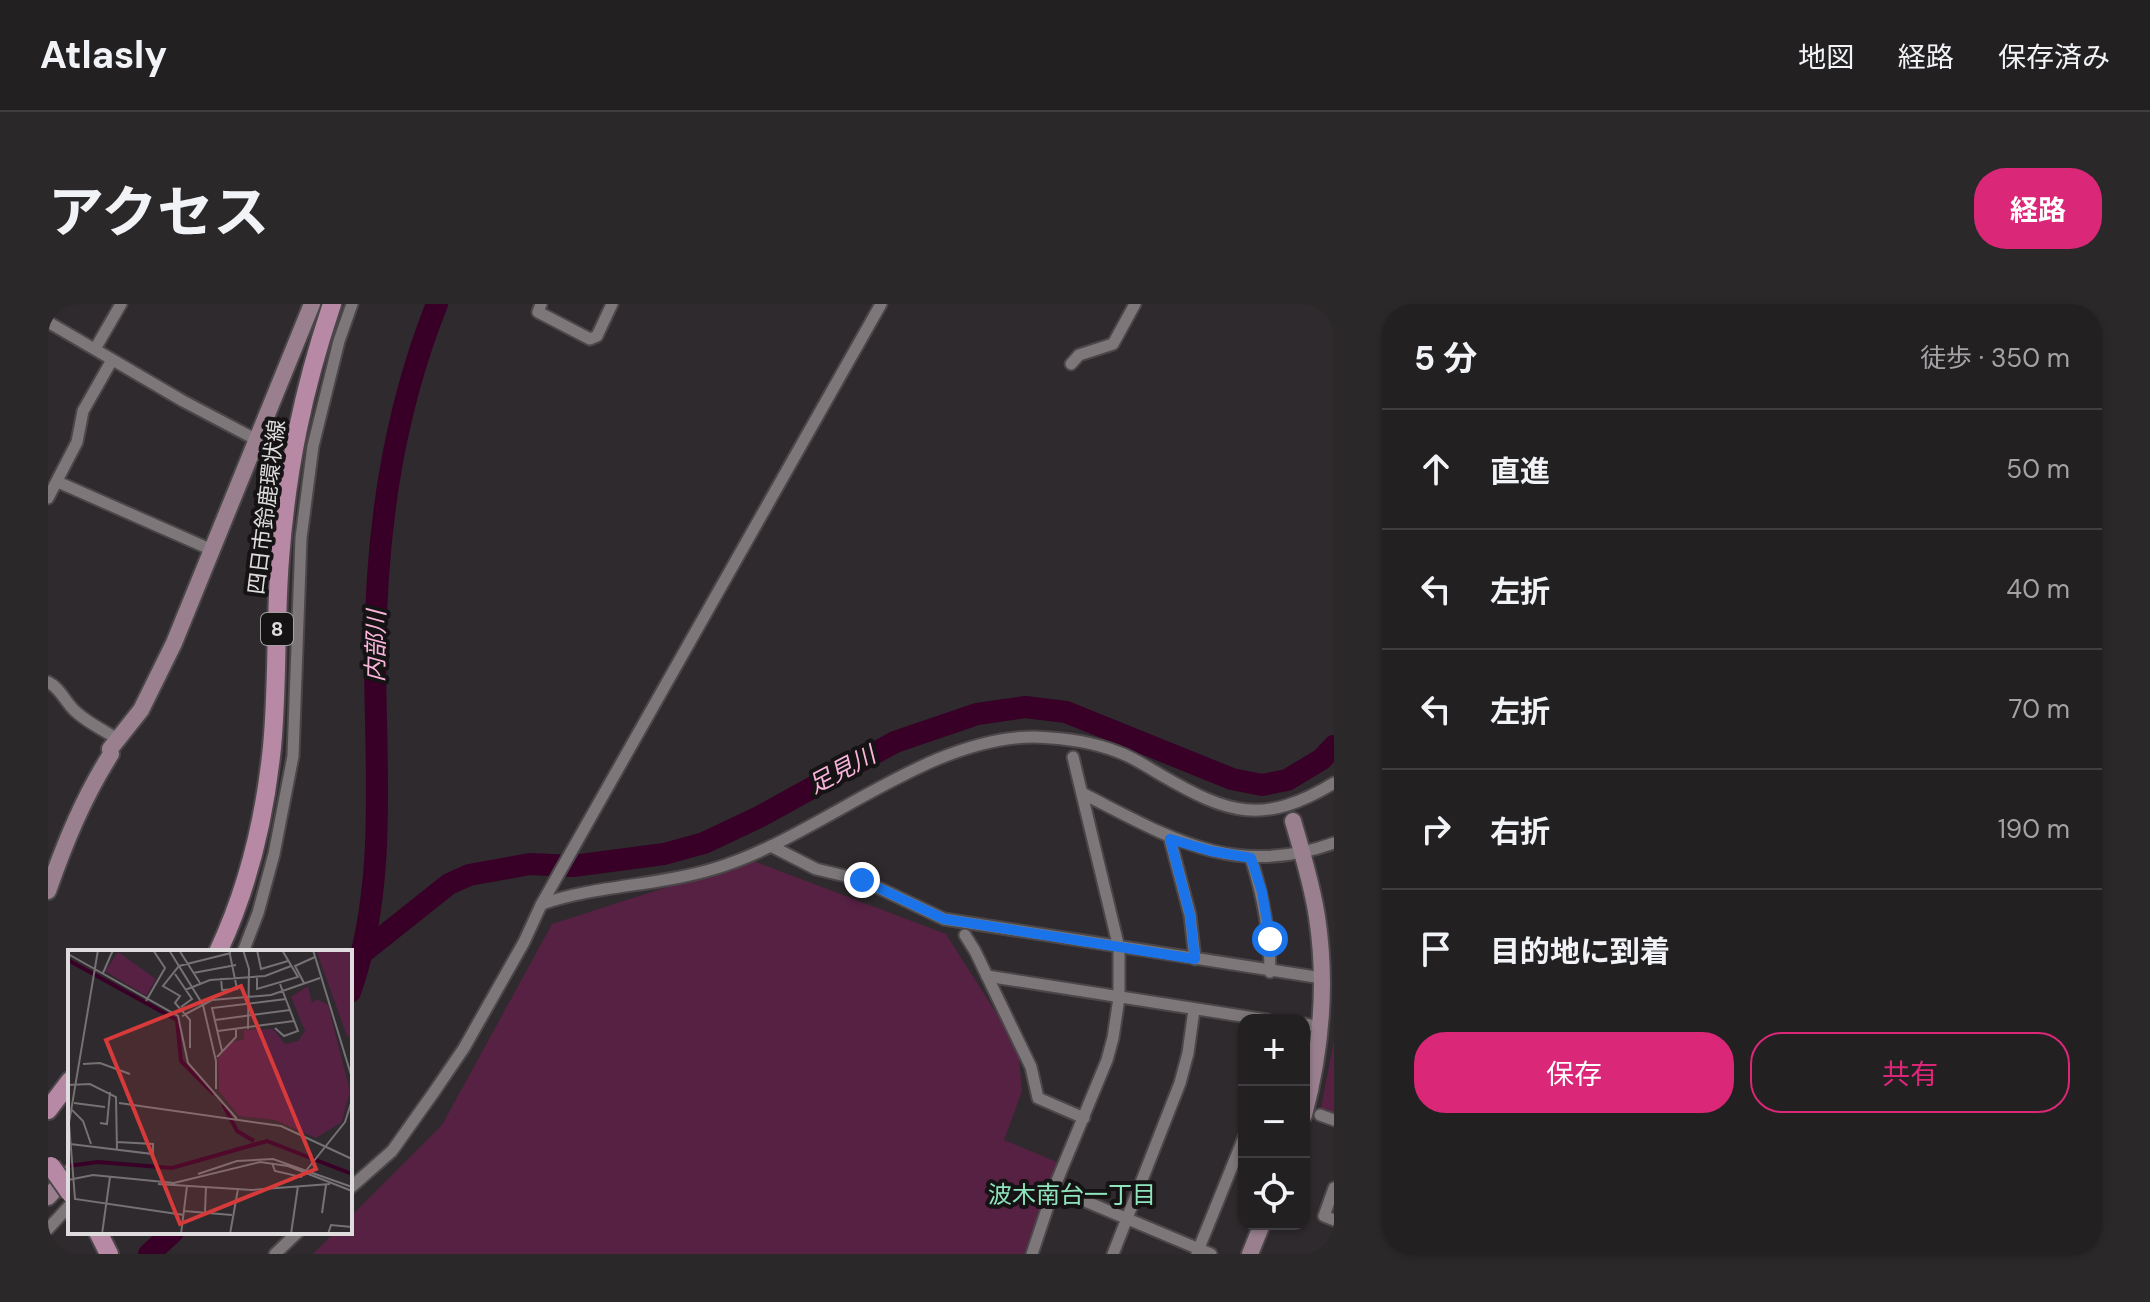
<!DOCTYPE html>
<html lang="ja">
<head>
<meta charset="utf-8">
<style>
  :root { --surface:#232022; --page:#2b282a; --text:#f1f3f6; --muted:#a3a3a5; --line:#403e40; --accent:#db2777 }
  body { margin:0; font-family:"DM Sans","Noto Sans JP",sans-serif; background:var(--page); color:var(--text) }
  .controls { position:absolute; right:24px; bottom:24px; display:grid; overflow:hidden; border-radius:16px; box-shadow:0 2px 6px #0004 }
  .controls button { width:72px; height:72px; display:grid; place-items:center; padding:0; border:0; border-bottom:2px solid var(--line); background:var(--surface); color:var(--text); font:40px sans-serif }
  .stop { position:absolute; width:24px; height:24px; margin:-18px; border:6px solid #1a73e8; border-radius:50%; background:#fff }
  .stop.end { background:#1a73e8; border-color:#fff; box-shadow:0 2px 8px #0008 }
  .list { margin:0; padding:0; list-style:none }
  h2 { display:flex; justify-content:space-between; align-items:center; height:104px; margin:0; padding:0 32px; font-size:34px }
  h2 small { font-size:26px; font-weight:400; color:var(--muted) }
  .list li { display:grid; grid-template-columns:52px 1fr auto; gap:24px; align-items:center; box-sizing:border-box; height:120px; padding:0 32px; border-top:2px solid var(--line) }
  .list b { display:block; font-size:30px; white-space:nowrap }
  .list em { font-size:26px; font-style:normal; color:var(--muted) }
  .actions { display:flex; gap:16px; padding:24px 32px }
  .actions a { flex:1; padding:18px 0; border:2px solid var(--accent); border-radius:32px; text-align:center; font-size:28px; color:var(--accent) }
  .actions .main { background:var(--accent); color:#fff }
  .icon { flex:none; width:44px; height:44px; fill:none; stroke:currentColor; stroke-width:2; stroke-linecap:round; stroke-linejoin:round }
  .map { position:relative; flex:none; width:1286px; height:950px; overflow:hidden; border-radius:32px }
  header { display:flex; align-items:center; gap:48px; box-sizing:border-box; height:112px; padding:0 40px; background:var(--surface); border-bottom:2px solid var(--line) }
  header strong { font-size:38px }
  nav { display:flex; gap:44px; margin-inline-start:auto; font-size:28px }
  .intro { display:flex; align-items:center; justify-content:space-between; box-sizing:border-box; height:192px; padding:0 48px }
  h1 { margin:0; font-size:56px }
  .button { padding:20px 36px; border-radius:32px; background:var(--accent); color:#fff; font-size:28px; font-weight:700 }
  main { display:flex; gap:48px; padding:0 48px }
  aside { flex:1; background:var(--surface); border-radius:32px; box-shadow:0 2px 6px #0004 }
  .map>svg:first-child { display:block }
</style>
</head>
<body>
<header>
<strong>Atlasly</strong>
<nav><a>地図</a><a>経路</a><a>保存済み</a></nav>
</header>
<div class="intro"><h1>アクセス</h1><a class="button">経路</a></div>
<main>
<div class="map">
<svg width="1286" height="950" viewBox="0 0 1286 950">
  <rect width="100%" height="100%" fill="#2f2a2d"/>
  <g fill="#562143">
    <polygon points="703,556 898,630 970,743 974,787 956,836 1011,859 976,950 265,950 287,928 302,928 302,913 394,821 504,620"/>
    <polygon points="1286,736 1286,813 1272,809"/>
  </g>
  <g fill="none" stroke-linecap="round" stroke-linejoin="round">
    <g stroke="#380027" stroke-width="22">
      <polyline points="313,650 401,580 421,571 482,560 525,562 616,550 656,539 711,513 847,438 929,410 977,403 1018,408 1184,475 1214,481 1239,476 1274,455 1286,442"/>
      <path d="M302 688C340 582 327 461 327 351 328 230 344 113 389 0"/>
      <polyline points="101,950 125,928"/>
    </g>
    <g stroke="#4b4749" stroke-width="15">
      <g id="street">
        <polyline points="493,0 490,8 542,35 549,32 564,0"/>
        <polyline points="0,18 135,97 207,135"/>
        <polyline points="47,45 73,0"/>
        <polyline points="1023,60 1031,51 1065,40 1087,0"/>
        <polyline points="10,178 164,246"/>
        <polyline points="0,194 29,138 35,107 64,56"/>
        <path d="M0 378C12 384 16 396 26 406 38 418 55 426 70 435"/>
        <path d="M1036 490C1122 534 1187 575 1286 539"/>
        <polyline points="1122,535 1142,611 1147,655"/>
        <polyline points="723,542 768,565 814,576 896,615 1274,674"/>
        <path d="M1203 554C1215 592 1222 628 1222 668"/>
        <path d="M494 600C549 581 609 582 665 565 769 535 878 432 987 433 1014 434 1045 438 1070 448 1085 453 1099 463 1113 471 1180 510 1215 522 1286 479"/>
        <polyline points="917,631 927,647 983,763 990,794 1036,814"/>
        <polyline points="195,648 210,609 226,550 245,452 253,234 265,142 291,37 304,0"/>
        <polyline points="939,672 1219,716"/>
        <polyline points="1256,720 1262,721"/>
        <polyline points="1272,811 1286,816"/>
        <polyline points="302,884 344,847 386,788 416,744 476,638 493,601 833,0"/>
        <polyline points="1006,884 1163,950"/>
        <polyline points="1286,884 1276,912 1286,916"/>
        <polyline points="0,925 22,901"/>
        <polyline points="1149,949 1196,833"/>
        <polyline points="227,950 250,928"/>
        <polyline points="984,950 1006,884 1059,756 1065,734 1071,694 1071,644 1025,453"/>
        <polyline points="1065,950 1132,779 1140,749 1146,706"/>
      </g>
    </g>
    <g stroke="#4b4749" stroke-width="20">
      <g id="secondary">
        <path d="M1245 517C1254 548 1264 580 1269 613 1279 679 1273 747 1256 811"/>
        <path d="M0 587C17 539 35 494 63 450L62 445 93 406 126 339 264 0"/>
        <polyline points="0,893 22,869"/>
        <polyline points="1202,950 1214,920"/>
      </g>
    </g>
    <g stroke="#4b4749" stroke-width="22">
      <g id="primary">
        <path d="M170 648C200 584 217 513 224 443 230 381 227 318 232 255 239 164 255 86 284 0"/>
        <polyline points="0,806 22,777"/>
        <polyline points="50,928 61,950"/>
      </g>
    </g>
    <use href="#street" stroke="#7d777a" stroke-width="11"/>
    <use href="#secondary" stroke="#9a808f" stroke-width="16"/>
    <use href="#primary" stroke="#b889a5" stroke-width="18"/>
    <g stroke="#4b4749" stroke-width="22" stroke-linecap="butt">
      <polyline id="primary-bridge" points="3,862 22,889"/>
    </g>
    <use href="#primary-bridge" stroke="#b889a5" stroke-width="18"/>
  </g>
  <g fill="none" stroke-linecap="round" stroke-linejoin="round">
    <polyline stroke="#1a73e8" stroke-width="10" points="814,576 896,615 1147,655 1142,611 1122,535 1163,547 1203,554 1214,588 1222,635"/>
  </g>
  <g text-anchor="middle" stroke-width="8" stroke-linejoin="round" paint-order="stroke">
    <rect fill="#151314" stroke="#a2a0a1" stroke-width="2" x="213" y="309" width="32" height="32" rx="6"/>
    <g font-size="20" font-weight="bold" fill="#dfdcde">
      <text x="229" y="332">8</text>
    </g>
    <g font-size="22" fill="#dfdcde" stroke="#151314">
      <text transform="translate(218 203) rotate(-83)" y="8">四日市鈴鹿環状線</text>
    </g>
    <g font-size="24" font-style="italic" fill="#f8b4db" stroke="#151314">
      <text transform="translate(328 342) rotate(-89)" y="8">内部川</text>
      <text transform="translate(794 466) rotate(-28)" y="8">足見川</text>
    </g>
    <g font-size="24" fill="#8fe4bd" stroke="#151314">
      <text x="1024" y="899">波木南台一丁目</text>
    </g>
  </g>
  <g transform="translate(20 646)">
    <rect width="284" height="284" fill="#2f2a2d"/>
    <path d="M248 0H284V88L279 86ZM50 2 88 29 78 46 37 21ZM240 36 244 53 249 49 260 55 282 141 274 172 248 188 207 170 171 166 151 141 150 109 162 93 176 89V80L205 79 217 94 230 91 237 81 223 47Z" fill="#562143"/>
    <path fill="none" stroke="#380027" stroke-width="4" d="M0 10 109 70 113 111 146 144M155 154 169 181 186 191M0 216 30 212 104 218 199 191 284 224"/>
    <path fill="none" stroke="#757174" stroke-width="2" d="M30 0 1 173 7 249 116 265M101 0 135 55 148 111V139M111 0 132 33M175 0 181 19 180 79M189 0 193 19 220 11M245 0 284 128M0 4 110 66 120 113 169 169M35 23 45 0M125 23 168 15M107 24 124 49 113 57M153 28 154 40 169 39 161 0M189 28V39L230 27 214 0M236 33 227 16 247 7M117 40 142 30 197 26 223 16M78 51 97 18 85 0M114 66 144 50 203 45 252 28M147 70 222 60M207 78 216 86 230 81 212 34M150 81 226 71M122 98V70L107 53 112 46 95 36 111 16 163 3M154 101 144 58 218 49M149 107 168 87V79M15 114 32 113 62 124M0 135 22 134 48 147 49 200M6 153 37 157M51 153 213 176 284 209M4 160 15 171 23 194M32 173 39 174 42 142M2 194 85 204V194L49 192M204 213 207 221 233 227 277 172 284 150M130 224 169 211 205 209 284 237M0 230 25 225 106 233 192 212 220 216 284 241M90 234 184 240 262 234M116 261 164 265M137 262 138 236M254 263 258 235M34 284 42 227M113 284 119 236M162 284 170 239M223 284 230 236M260 284 263 275 284 277"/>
    <path fill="#d73a3a" fill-opacity="0.15" stroke="#d73a3a" stroke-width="4" d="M173 36 248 219 112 274 38 90Z"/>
    <rect width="284" height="284" fill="none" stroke="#dfdcde" stroke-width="4"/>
  </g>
</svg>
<div class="controls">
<button>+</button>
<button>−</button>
<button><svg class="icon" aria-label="locate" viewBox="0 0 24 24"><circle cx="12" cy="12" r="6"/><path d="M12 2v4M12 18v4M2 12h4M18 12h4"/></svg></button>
</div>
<div class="stop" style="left:1222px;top:635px"></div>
<div class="stop end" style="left:814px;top:576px"></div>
</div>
<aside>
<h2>5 分<small>徒歩 · 350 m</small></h2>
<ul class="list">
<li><svg class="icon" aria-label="ahead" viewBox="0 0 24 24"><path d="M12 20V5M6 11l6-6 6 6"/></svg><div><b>直進</b></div><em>50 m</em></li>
<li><svg class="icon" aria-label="left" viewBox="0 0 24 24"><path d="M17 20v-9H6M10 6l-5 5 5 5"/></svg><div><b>左折</b></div><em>40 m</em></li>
<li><svg class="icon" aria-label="left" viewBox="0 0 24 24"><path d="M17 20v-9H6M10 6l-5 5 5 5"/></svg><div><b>左折</b></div><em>70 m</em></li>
<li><svg class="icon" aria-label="right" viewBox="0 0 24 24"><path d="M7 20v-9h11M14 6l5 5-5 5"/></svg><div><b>右折</b></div><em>190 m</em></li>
<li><svg class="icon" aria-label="arrive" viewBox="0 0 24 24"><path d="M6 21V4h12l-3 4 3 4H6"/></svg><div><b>目的地に到着</b></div></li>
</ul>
<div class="actions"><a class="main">保存</a><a>共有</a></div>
</aside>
</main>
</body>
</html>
